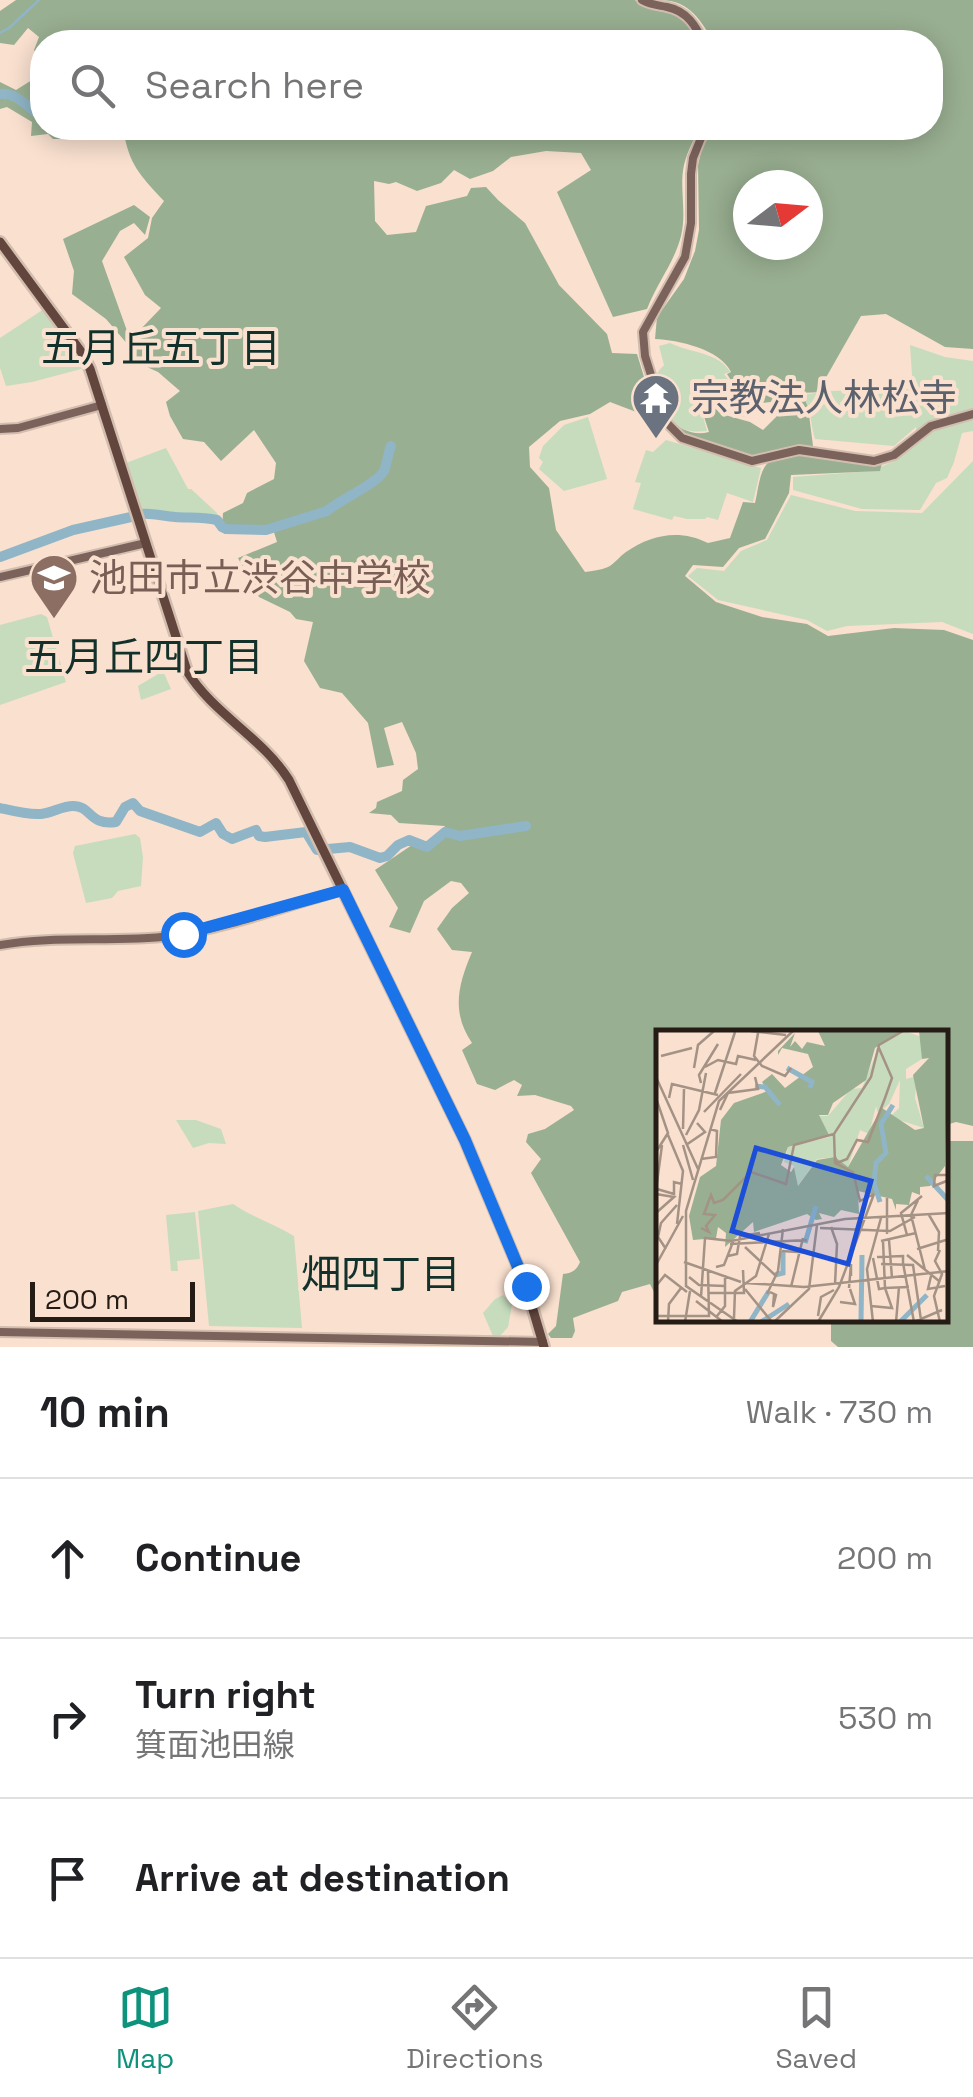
<!DOCTYPE html>
<html lang="en">
<head>
<meta charset="utf-8">
<style>
  :root { --surface:#fff; --page:#f6f6f6; --text:#202124; --muted:#757577; --line:#e0e0e0; --accent:#0e927b }
  body { margin:0; font-family:"Space Grotesk","Noto Sans JP",sans-serif; background:var(--page); color:var(--text) }
  .compass { position:absolute; left:733px; top:170px; width:90px; height:90px; border-radius:50%; background:var(--surface); box-shadow:0 5px 25px #0003; rotate:74deg }
  .scale { position:absolute; left:30px; bottom:25px; width:165px; box-sizing:border-box; padding-left:10px; border:5px solid #251c16; border-top:0; font-size:28px; line-height:35px; white-space:nowrap; color:#251c16; -webkit-text-stroke:8px #f9e0cf; paint-order:stroke }
  .stop { position:absolute; width:30px; height:30px; margin:-22px; border:8px solid #1a73e8; border-radius:50%; background:#fff }
  .stop.end { background:#1a73e8; border-color:#fff; box-shadow:0 2px 10px #0008 }
  .list { margin:0; padding:0; list-style:none }
  h2 { display:flex; justify-content:space-between; align-items:center; height:130px; margin:0; padding:0 40px; font-size:42px }
  h2 small { font-size:32px; font-weight:400; color:var(--muted) }
  .list li { display:grid; grid-template-columns:65px 1fr auto; gap:30px; align-items:center; box-sizing:border-box; height:160px; padding:0 40px; border-top:2px solid var(--line) }
  .list b { display:block; font-size:38px; white-space:nowrap }
  .list p { margin:0; font-size:32px; white-space:nowrap; color:var(--muted) }
  .list em { font-size:32px; font-style:normal; color:var(--muted) }
  .icon { flex:none; width:55px; height:55px; fill:none; stroke:currentColor; stroke-width:2; stroke-linecap:round; stroke-linejoin:round }
  .map { position:relative; flex:none; width:973px; height:1347px; overflow:hidden }
  .search { position:absolute; background:var(--surface); box-shadow:0 5px 25px #0003; left:30px; right:30px; top:30px; height:110px; display:flex; align-items:center; gap:25px; box-sizing:border-box; padding:0 35px; border-radius:40px; color:var(--muted); font-size:38px }
  .sheet { height:610px; background:var(--surface) }
  nav { display:flex; justify-content:space-around; align-items:center; box-sizing:border-box; height:140px; border-top:2px solid var(--line); background:var(--surface); font-size:28px; color:var(--muted) }
  nav a { display:grid; justify-items:center; gap:5px }
  nav .on { color:var(--accent) }
  .map>svg:first-child { display:block }
</style>
</head>
<body>
<div class="map">
<svg width="973" height="1347" viewBox="0 0 973 1347">
  <rect width="100%" height="100%" fill="#f9e0cf"/>
  <g fill="#c6dcbd">
    <polygon points="44,309 85,368 32,382 6,386 0,368 0,338"/>
    <path d="M670 343C690 353 719 352 730 372L724 374 733 386 732 399 746 402 749 416C726 420 715 401 696 391L707 431C697 432 684 432 676 425 671 420 657 386 657 379 656 372 660 370 664 365L659 346Z"/>
    <path d="M910 345 945 357 973 361V431L962 433 954 462 947 478 936 483 920 510 862 509 793 490V477L872 471 896 460 918 441 916 427 894 446 815 439C810 423 812 409 802 395L829 391 913 389Z"/>
    <polygon points="588,417 607,479 564,491 539,469 543,462 539,458 543,446 564,425"/>
    <polygon points="666,440 761,468 753,502 727,493 718,520 707,517 705,519 687,519 674,516 672,520 633,509 641,483 635,482 646,450 653,452"/>
    <path d="M166 448 188 489H191L217 513 222 525C208 511 192 518 175 517 163 516 154 513 142 513L126 463Z"/>
    <polygon points="973,461 973,634 942,622 847,626 827,631 807,620 718,600 688,576 697,568 724,571 741,551 767,540 791,495 855,511 922,513"/>
    <polygon points="41,614 47,617 66,682 0,705 0,625"/>
    <polygon points="163,671 171,689 141,700 138,686"/>
    <polygon points="135,834 140,838 143,857 141,886 118,891 112,898 86,903 73,853 75,846"/>
    <polygon points="176,1120 196,1120 218,1128 221,1129 226,1144 209,1143 193,1148"/>
    <path d="M233 1204C252 1217 274 1224 294 1236L302 1328 209 1326 198 1211Z"/>
    <polygon points="195,1212 200,1259 177,1261 178,1271 171,1271 166,1215"/>
    <polygon points="503,1295 512,1305 508,1327 500,1336 493,1336 483,1313 495,1299"/>
  </g>
  <g fill="#99af91" fill-rule="evenodd">
    <path d="M16 0H635C646 12 654 7 668 11 683 16 693 29 699 42H42V60L34 50 39 37 28 28 14 45 0 43V11Z"/>
    <path d="M662 0H973V349L945 347 886 314 861 316 824 381 822 392 802 393 808 407 813 446 787 447 752 458 686 436 671 422C681 429 693 436 709 432L697 395 725 415 750 422 763 430 783 410 779 401 761 403 734 397V385L727 374 731 372C720 349 678 340 655 339L657 317 684 279 695 251 699 230 698 165 702 148 714 128H930V42H714C701 21 690 1 662 0ZM748 185H808V245H748Z"/>
    <polygon points="32,80 42,88 42,128 79,128 71,139 53,139 48,134 31,136 32,122 7,107 0,109 0,82 16,90"/>
    <path d="M123 128H700C694 139 687 152 684 165 679 187 687 212 681 236 674 263 657 283 647 309L613 317 557 192 591 170 581 153 546 151 511 157 493 171 470 179 454 170 441 183 417 191 396 182 389 184 374 181 375 221 387 235 416 232 426 206 467 196 471 188 486 187 498 200 525 223 559 285 607 334 612 353 637 354 652 403 639 413 610 402 590 414 560 421 529 447 530 467 549 488 556 530 585 572C592 571 601 570 608 567 614 564 620 556 626 552 652 534 680 529 708 543L730 538 743 502 755 503C758 492 759 474 766 465 781 444 858 460 882 463L880 471 791 475 789 493 765 539 739 548 723 567 693 565 685 576 716 602 762 617 807 624 828 636 894 628 944 630 973 640V1126L956 1122 946 1125V1032H658V1292L655 1294 650 1284 622 1292 618 1301 573 1318 575 1331 572 1338H551L548 1334 556 1326 563 1274C572 1273 576 1271 580 1262L531 1173 541 1159 526 1142 528 1134 545 1129 574 1110 571 1106 535 1095 517 1096 522 1085 514 1080 495 1090 477 1084 462 1050 472 1043C451 1012 458 985 472 952L452 950 437 929 452 908 469 893 461 883 451 881 424 901 410 933 389 927 398 908 375 870 412 845 432 843 445 826 399 823 391 815 369 813 376 808 377 802 402 791 403 780 418 769 416 753 402 722 384 728 394 765 377 768 368 723 342 693 320 688 304 661 313 622 296 619 290 612 259 597 238 558 277 542 273 529H222L223 513 243 503 247 493 274 479 276 463 254 430 221 461 204 442 183 439 170 416 166 402 180 391 158 372 136 362 137 333 161 308 145 295 124 257 148 238 152 218 164 201C139 174 129 165 123 128Z"/>
    <polygon points="134,205 150,217 145,235 134,223 120,231 102,261 131,342 129,346 106,319 72,294 74,271 63,239"/>
    <polygon points="946,1141 973,1141 973,1347 838,1347 831,1341 831,1320 946,1320"/>
  </g>
  <g fill="none" stroke-linecap="round" stroke-linejoin="round">
    <polyline stroke="#8fb5c7" stroke-width="2.5" points="0,33 9,28 39,0"/>
    <g stroke="#8fb5c7" stroke-width="10">
      <path d="M0 94C17 92 29 109 42 117"/>
      <path d="M141 514C153 513 163 516 175 517 190 518 202 517 217 520L222 527 226 529 266 530 327 511C339 500 377 484 384 471 387 464 388 453 391 446"/>
      <polyline points="0,557 73,530 131,517"/>
      <path d="M0 808C13 811 28 815 41 814 52 813 62 806 73 806 92 806 89 826 116 822L125 807 133 803 140 811 200 832 216 823 223 834 232 839 256 830 259 836 265 837 306 832 317 850 350 847 380 858 387 856 398 845 409 840 427 847 445 832 460 836 526 826"/>
    </g>
    <g stroke="#d3bdae" stroke-width="12">
      <g id="secondary">
        <path d="M642 0C651 5 657 5 667 7 687 11 696 26 703 42"/>
        <polyline points="705,128 693,158 691,174 691,223 685,257 643,332 645,356 662,410 668,424 682,438 752,461 799,450 874,461 894,455 931,426 973,414"/>
        <polyline points="0,429 18,428 102,405"/>
        <polyline points="0,577 146,543"/>
        <path d="M0 945C56 935 114 943 171 936 225 929 289 905 343 890"/>
        <polyline points="0,1332 543,1342"/>
      </g>
    </g>
    <g stroke="#d3bdae" stroke-width="14">
      <path id="primary" d="M0 242 82 353 90 369 187 671C213 714 262 737 289 780L465 1140 526 1286 544 1347"/>
    </g>
    <use href="#secondary" stroke="#7b635c" stroke-width="8"/>
    <use href="#primary" stroke="#62463d" stroke-width="9"/>
  </g>
  <g fill="none" stroke-linecap="round" stroke-linejoin="round">
    <polyline stroke="#1a73e8" stroke-width="12" points="183,934 343,890 465,1140 526,1286"/>
  </g>
  <defs>
    <g id="temple-pin" transform="scale(2.5)"><path d="M0 17L-7.5 6A9.5 9.5 0 1 1 7.5 6Z" fill="#6b7280" stroke="#f9e0cf"/><path d="M0-6L5-2H3V0L6.5 2.5H4V6H1.5V3h-3V6H-4V2.5H-6.5L-3 0V-2H-5Z" fill="#fff"/></g>
    <g id="school-pin" transform="scale(2.5)"><path d="M0 17L-7.5 6A9.5 9.5 0 1 1 7.5 6Z" fill="#8d6e63" stroke="#f9e0cf"/><path d="M0-5L7-2L0 1L-7-2ZM-4 1L0 2.5L4 1V4Q0 6-4 4Z" fill="#fff"/></g>
  </defs>
  <g fill-rule="evenodd">
    <use href="#temple-pin" x="656" y="398"/>
    <use href="#school-pin" x="54" y="578"/>
  </g>
  <g text-anchor="middle" stroke-width="8" stroke-linejoin="round" paint-order="stroke">
    <g font-size="38" fill="#5b616d" stroke="#f9e0cf" text-anchor="start">
      <text x="691" y="411">宗教法人林松寺</text>
    </g>
    <g font-size="38" fill="#785e54" stroke="#f9e0cf" text-anchor="start">
      <text x="89" y="591">池田市立渋谷中学校</text>
    </g>
    <g font-size="40" fill="#11312a" stroke="#f9e0cf">
      <text x="161" y="362">五月丘五丁目</text>
      <text x="144" y="671">五月丘四丁目</text>
      <text x="381" y="1288">畑四丁目</text>
    </g>
  </g>
  <g transform="translate(656 1030)">
    <rect width="292" height="292" fill="#f9e0cf"/>
    <path d="M248 1 266 7V29L250 39V49L261 46 259 68 268 98 234 87 243 78 244 50 233 74 222 83 220 76 213 104 204 100 192 137 179 127 161 129 142 156 138 136 128 132 132 117 174 107 163 86H172L195 59 206 58 224 14Z" fill="#c6dcbd"/>
    <path d="M162 1H245L219 18 210 50 177 73 172 85H163L173 105 132 117 125 135 135 142 138 137 142 156 161 130 179 127 192 137 226 78 259 100 268 98 257 45 273 28 266 29 263 1H292L289 136 274 156 264 157V165L256 162 253 175 240 174V180L236 169 202 161 203 184 185 180 178 187 163 183 166 189 160 190 151 184 98 202 97 192 69 217 70 203 62 197 60 208 37 210 33 186 44 147 60 136 65 90 78 73 112 61 106 52 116 44 129 58 157 37 152 24 126 18 122 25V21L139 3 134 17 139 11 146 19 151 12 169 16Z" fill="#99af91"/>
    <path fill="none" stroke="#8fb5c7" stroke-width="5" d="M131 38 156 52 154 58M99 56 109 57 124 75M270 146 293 171M224 172 218 153 220 133 230 123 225 94 237 75M149 213 160 176M119 245 127 243V221M94 292 113 261M105 292 133 274M205 292 206 225M244 292 271 265"/>
    <path fill="none" stroke="#a49285" stroke-width="2.5" d="M95 1 130 5M102 3 98 26 106 36 129 46 135 38M5 26 36 18M49 37 62 30 80 34 82 26 100 30M38 38 42 15 58 1M0 47 42 139M45 53 43 45 62 14M59 63 79 2M0 68 12 103 0 122M13 68 16 54 62 65M64 80 72 63 102 59 99 47M48 82 85 44M27 99 28 59M178 104 179 133 197 142 204 171 218 164M12 105 27 141 21 194M30 105 43 80 50 43M27 115 37 150M30 115 49 102 41 93M179 127 181 133 191 129 201 110 212 112 229 68 236 48 222 16M45 129 60 127 61 101 54 99M290 145H279L278 156 293 150M1 159 18 164V152L26 154M0 160 6 115M0 164 18 167 0 183M262 170 255 185 269 240M273 185 283 202 282 221M175 197 181 214 179 254M45 198 53 202 50 196 59 185 48 184 55 165 58 173 67 170 95 142 130 154 138 115 178 104 215 47 223 15 247 1M164 198 234 201 259 187M231 204V168M251 205 245 183 266 166M233 210 236 248M225 211 260 203M227 211 229 258 253 257M74 214 151 210M89 217 119 245M10 219 2 207 5 193 21 175M261 219 293 209M284 220 279 231 286 244 278 266 284 292M126 221 157 223M251 225 283 251M72 226 81 224 84 206 104 203M221 227 247 226V233M28 232 85 252M247 233 258 292 286 280M225 234 257 235 265 290M0 235 27 186M60 237 68 235 77 212M275 246 272 259 289 256M33 247 43 255 69 256M90 253 148 257 293 241M0 256 9 245 31 262M135 257 147 208M193 258 195 234V246M89 259 116 292M114 262 120 265 117 277 118 265M53 263H88L87 240M111 264 122 241 127 199M45 267 49 208 75 211 189 189 293 183M40 271 67 292M184 272 199 274 194 259M215 276 236 278 229 258 223 259 217 228M0 286H53L52 241M61 286 69 276V245M162 286 165 267 178 260M78 288 79 261 100 246 113 204M12 292 13 274 25 258M29 292 34 261M82 292 30 256V181L63 71 137 1M118 292 153 259 161 195M162 292 183 257 218 164M217 292 211 239 225 188M240 292 243 257"/>
    <path fill="#1d4ed8" fill-opacity="0.15" stroke="#1d4ed8" stroke-width="5" d="M100 118 215 151 192 234 76 201Z"/>
    <rect width="292" height="292" fill="none" stroke="#251c16" stroke-width="5"/>
  </g>
</svg>
<svg class="compass" viewBox="-18 -18 36 36"><path d="M0-13l5 13h-10z" fill="#e53935"/><path d="M0 13l5-13h-10z" fill="#757577"/></svg>
<div class="scale">200 m</div>
<div class="stop" style="left:183px;top:934px"></div>
<div class="stop end" style="left:526px;top:1286px"></div>
<div class="search"><svg class="icon" aria-label="search" viewBox="0 0 24 24"><circle cx="10" cy="10" r="6"/><path d="M15 15l6 6"/></svg>Search here</div>
</div>
<section class="sheet">
<h2>10 min<small>Walk · 730 m</small></h2>
<ul class="list">
<li><svg class="icon" aria-label="ahead" viewBox="0 0 24 24"><path d="M12 20V5M6 11l6-6 6 6"/></svg><div><b>Continue</b></div><em>200 m</em></li>
<li><svg class="icon" aria-label="right" viewBox="0 0 24 24"><path d="M7 20v-9h11M14 6l5 5-5 5"/></svg><div><b>Turn right</b><p>箕面池田線</p></div><em>530 m</em></li>
<li><svg class="icon" aria-label="arrive" viewBox="0 0 24 24"><path d="M6 21V4h12l-3 4 3 4H6"/></svg><div><b>Arrive at destination</b></div></li>
</ul>
</section>
<nav>
<a class="on"><svg class="icon" aria-label="map" viewBox="0 0 24 24"><path d="M3 6l6-2 6 2 6-2v14l-6 2-6-2-6 2zM9 4v14M15 6v14"/></svg>Map</a>
<a><svg class="icon" aria-label="directions" viewBox="0 0 24 24"><path d="M12 3l9 9-9 9-9-9zM9 14v-3h6M13 9l2 2-2 2"/></svg>Directions</a>
<a><svg class="icon" aria-label="saved" viewBox="0 0 24 24"><path d="M7 4h10v16l-5-4-5 4z"/></svg>Saved</a>
</nav>
</body>
</html>
